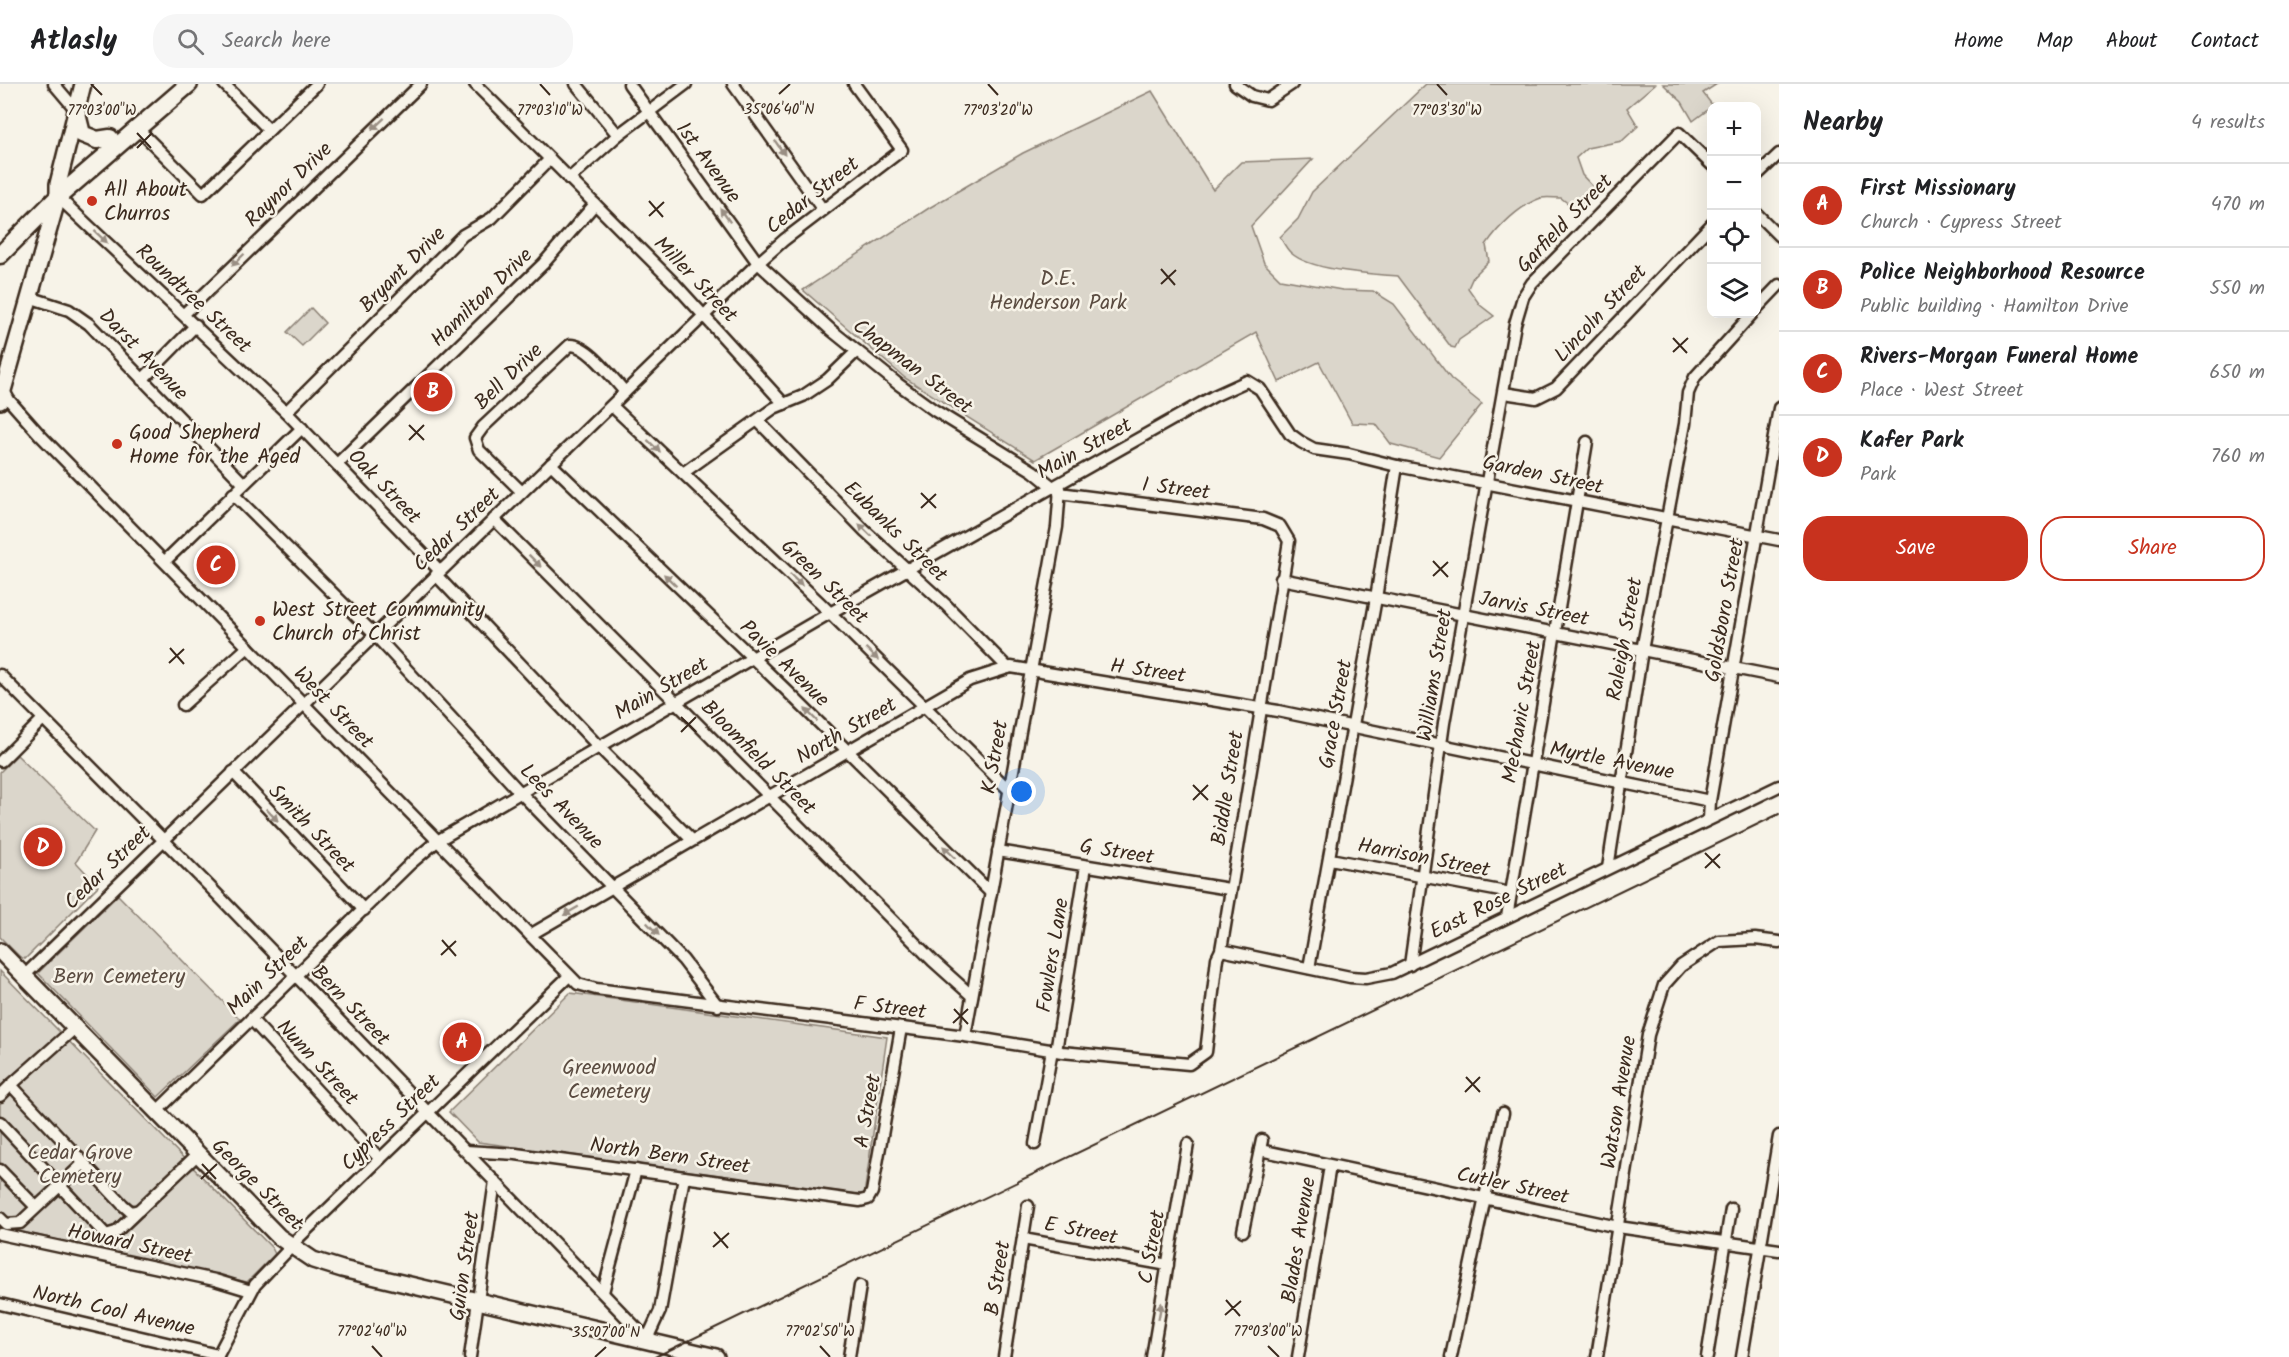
<!DOCTYPE html>
<html lang="en">
<head>
<meta charset="utf-8">
<style>
  :root { --surface:#fff; --page:#f6f6f6; --text:#202124; --muted:#757577; --line:#e0e0e0; --accent:#c8321e }
  body { margin:0; font-family:Kalam,sans-serif; background:var(--page); color:var(--text) }
  .controls { position:absolute; right:18px; top:18px; display:grid; overflow:hidden; border-radius:12px; box-shadow:0 6px 24px #0002 }
  .controls button { width:54px; height:54px; display:grid; place-items:center; padding:0; border:0; border-bottom:2px solid var(--line); background:var(--surface); color:var(--text); font:30px sans-serif }
  .you { position:absolute; left:1022px; top:708px; width:21px; height:21px; margin:-15px; border:4px solid #fff; border-radius:50%; background:#1a73e8; box-shadow:0 0 0 9px #1a73e833 }
  .badge { display:grid; place-items:center; width:39px; height:39px; border-radius:50%; background:var(--accent); color:#fff; font-size:20px; font-weight:700 }
  .pin { position:absolute; translate:-50% -50%; border:3px solid #fff; box-shadow:0 2px 6px #0006 }
  .list { margin:0; padding:0; list-style:none }
  h2 { display:flex; justify-content:space-between; align-items:center; height:78px; margin:0; padding:0 24px; font-size:26px }
  h2 small { font-size:20px; font-weight:400; color:var(--muted) }
  .list li { display:grid; grid-template-columns:39px 1fr auto; gap:18px; align-items:center; box-sizing:border-box; height:84px; padding:0 24px; border-top:2px solid var(--line) }
  .list b { display:block; font-size:22px; white-space:nowrap }
  .list p { margin:0; font-size:20px; white-space:nowrap; color:var(--muted) }
  .list em { font-size:20px; font-style:normal; color:var(--muted) }
  .actions { display:flex; gap:12px; padding:18px 24px }
  .actions a { flex:1; padding:14px 0; border:2px solid var(--accent); border-radius:24px; text-align:center; font-size:21px; color:var(--accent) }
  .actions .main { background:var(--accent); color:#fff }
  .icon { flex:none; width:33px; height:33px; fill:none; stroke:currentColor; stroke-width:2; stroke-linecap:round; stroke-linejoin:round }
  .map { position:relative; flex:none; width:1779px; height:1273px; overflow:hidden }
  header { display:flex; align-items:center; gap:36px; box-sizing:border-box; height:84px; padding:0 30px; background:var(--surface); border-bottom:2px solid var(--line) }
  header strong { font-size:28px }
  nav { display:flex; gap:33px; margin-inline-start:auto; font-size:21px }
  .search { width:420px; height:54px; background:var(--page); display:flex; align-items:center; gap:15px; box-sizing:border-box; padding:0 21px; border-radius:24px; color:var(--muted); font-size:22px }
  main { display:flex }
  aside { flex:1; background:var(--surface) }
  .map>svg:first-child { display:block }
</style>
</head>
<body>
<header>
<strong>Atlasly</strong>
<div class="search"><svg class="icon" aria-label="search" viewBox="0 0 24 24"><circle cx="10" cy="10" r="6"/><path d="M15 15l6 6"/></svg>Search here</div>
<nav><a>Home</a><a>Map</a><a>About</a><a>Contact</a></nav>
</header>
<main>
<div class="map">
<svg width="1779" height="1273" viewBox="0 0 1779 1273">
  <rect width="100%" height="100%" fill="#f7f3e8"/>
  <filter id="ink" filterUnits="userSpaceOnUse"><feTurbulence type="fractalNoise" baseFrequency=".0167" numOctaves="2"/><feDisplacementMap in="SourceGraphic" scale="12" xChannelSelector="R" yChannelSelector="G"/><feConvolveMatrix kernelMatrix="1 2 1 2 8 2 1 2 1" color-interpolation-filters="sRGB"/></filter>
  <g filter="url(#ink)">
    <g fill="#dbd6cb" stroke="#8b8074" stroke-width="1.5">
      <path d="M1426 0H1655L1627 24 1638 42 1622 57 1587 64 1576 74 1582 91 1597 107 1579 128 1561 114C1555 114 1547 113 1541 114 1520 121 1498 143 1486 161L1489 177 1473 193 1468 204 1480 221 1494 232 1459 256 1455 264 1451 263 1398 192C1371 190 1311 187 1291 169 1286 165 1283 158 1280 153L1298 135 1312 108Z"/>
      <polygon points="1663,0 1717,0 1703,9 1713,22 1693,37 1682,18"/>
      <polygon points="1152,7 1213,106 1241,78 1313,75 1251,142 1264,179 1280,195 1342,206 1373,207 1394,220 1451,295 1482,320 1439,373 1391,360 1376,340 1352,339 1319,278 1279,298 1256,248 1035,376 905,294 803,206 929,124 1023,69"/>
      <polygon points="311,224 325,239 302,262 287,248"/>
      <polygon points="17,671 95,747 76,778 98,802 25,875 20,873 0,853 0,688"/>
      <polygon points="118,811 240,935 158,1013 38,889"/>
      <polygon points="0,887 272,1164 275,1170 247,1198 0,1143"/>
      <polygon points="570,909 887,953 864,1111 478,1058 449,1028"/>
    </g>
    <g fill="none" stroke-linecap="round" stroke-linejoin="round">
      <g stroke="#3b2a1e" stroke-width="15">
        <g id="street">
          <polyline points="54,0 76,26"/>
          <polyline points="224,0 269,46"/>
          <polyline points="475,0 675,200 784,320"/>
          <polyline points="576,0 618,51"/>
          <polyline points="629,0 758,179 831,246 898,300 934,326 1033,387 1054,404"/>
          <polyline points="733,0 823,126"/>
          <polyline points="1235,0 1252,12 1268,16 1292,0"/>
          <polyline points="138,45 203,110 317,0"/>
          <polyline points="1756,92 1779,70"/>
          <polyline points="569,95 618,51 686,0"/>
          <polyline points="58,113 286,328 440,487"/>
          <polyline points="1756,129 1779,152"/>
          <polyline points="29,213 69,226 89,240 243,399"/>
          <polyline points="1756,225 1779,201"/>
          <polyline points="184,230 421,0"/>
          <polyline points="142,296 196,241"/>
          <polyline points="3,305 9,316 40,351 578,900 596,905 965,952 1062,968 1189,980 1206,968 1217,874 1221,866 1289,457 1280,442 1263,435 1059,409"/>
          <polyline points="1504,309 1536,314 1556,304 1712,140"/>
          <polyline points="612,322 820,519 1008,705"/>
          <polyline points="286,328 463,151 492,134 550,75"/>
          <polyline points="758,337 865,447 946,521 1008,584"/>
          <polyline points="337,380 543,180 595,120"/>
          <polyline points="551,380 784,604 991,809"/>
          <polyline points="683,389 774,324 803,312 827,296 857,267"/>
          <path d="M522 408 479 366 475 354 483 343 570 261C588 260 613 295 625 308"/>
          <polyline points="233,410 375,551 516,704 683,876 718,922"/>
          <polyline points="494,435 933,877 972,912"/>
          <polyline points="165,477 302,344"/>
          <polyline points="436,491 599,663 692,756"/>
          <polyline points="1281,495 1779,593"/>
          <polyline points="0,591 210,803 647,1255 660,1227 684,1093"/>
          <polyline points="183,621 248,563"/>
          <polyline points="1,677 43,635"/>
          <polyline points="233,688 364,826"/>
          <polyline points="1709,735 1710,717 1779,324"/>
          <polyline points="998,767 1229,805"/>
          <polyline points="1330,775 1511,809"/>
          <polyline points="1608,784 1642,566 1685,340 1688,309 1695,293 1752,230"/>
          <polyline points="1507,833 1587,358"/>
          <polyline points="530,851 970,596 1011,583 1278,627 1710,717"/>
          <polyline points="1221,866 1350,893 1366,894 1392,889 1779,702"/>
          <polyline points="1410,881 1444,639 1515,240 1523,213 1532,199 1679,49 1712,81"/>
          <polyline points="1309,884 1376,514 1397,382"/>
          <polyline points="24,892 758,179 784,156 902,66 854,0"/>
          <polyline points="251,935 380,1075"/>
          <polyline points="75,944 11,1001 123,1121 131,1128 139,1126 198,1070"/>
          <polyline points="965,952 1057,443 1060,404"/>
          <polyline points="1056,967 1086,782"/>
          <polyline points="0,1012 11,1001"/>
          <polyline points="156,1028 410,780 437,757 830,529 1214,312 1247,297 1260,305 1290,350 1301,358 1314,365 1349,370 1397,382 1779,456"/>
          <polyline points="0,1038 106,1151 116,1148 139,1126"/>
          <polyline points="1035,1060 1052,966"/>
          <polyline points="1260,1066 1618,1143 1779,1166"/>
          <polyline points="466,1067 516,1070 860,1117 868,1115 872,1108 901,944"/>
          <polyline points="0,1086 36,1123"/>
          <polyline points="0,1134 6,1140 20,1139 84,1079"/>
          <polyline points="1243,1147 1262,1056"/>
          <polyline points="0,1150 215,1196 251,1207"/>
          <polyline points="1023,1155 1168,1181"/>
          <polyline points="290,1162 569,892"/>
          <polyline points="603,1208 636,1086"/>
          <polyline points="0,1220 218,1271"/>
          <polyline points="217,1273 255,1201 291,1163"/>
          <polyline points="470,1273 495,1097"/>
          <polyline points="849,1273 860,1202"/>
          <polyline points="1004,1273 1028,1122"/>
          <polyline points="1152,1273 1188,1060"/>
          <polyline points="1298,1273 1330,1082"/>
          <polyline points="1451,1273 1503,1029"/>
          <polyline points="1597,1273 1648,951 1664,901 1681,882 1719,857 1755,855 1779,858"/>
          <polyline points="1707,1273 1731,1125"/>
          <polyline points="1742,1273 1779,1052"/>
        </g>
      </g>
      <g stroke="#3b2a1e" stroke-width="20">
        <g id="secondary">
          <polyline points="0,317 58,113 58,100 83,0"/>
          <polyline points="0,867 279,1153 313,1176 342,1185 716,1273"/>
        </g>
      </g>
      <g stroke="#3b2a1e" stroke-width="21">
        <g id="primary">
          <polyline points="76,26 82,50 97,56 110,54"/>
          <polyline points="0,171 58,113 189,0"/>
        </g>
      </g>
      <use href="#street" stroke="#f7f3e8" stroke-width="10"/>
      <use href="#secondary" stroke="#f7f3e8" stroke-width="15"/>
      <use href="#primary" stroke="#f7f3e8" stroke-width="16"/>
      <polyline stroke="#3b2a1e" stroke-width="2" points="655,1273 1779,730"/>
    </g>
    <defs><path id="oneway-solid" d="M-6-.8H1V-3.2L6.5 0L1 3.2V.8H-6Z" transform="scale(1.5)"/></defs>
    <g fill="#998e83">
      <use href="#oneway-solid" transform="translate(378 40) rotate(137)"/>
      <use href="#oneway-solid" transform="translate(780 64) rotate(55)"/>
      <use href="#oneway-solid" transform="translate(725 131) rotate(-125)"/>
      <use href="#oneway-solid" transform="translate(101 153) rotate(43)"/>
      <use href="#oneway-solid" transform="translate(238 176) rotate(136)"/>
      <use href="#oneway-solid" transform="translate(654 362) rotate(43)"/>
      <use href="#oneway-solid" transform="translate(865 446) rotate(-136)"/>
      <use href="#oneway-solid" transform="translate(535 477) rotate(45)"/>
      <use href="#oneway-solid" transform="translate(670 496) rotate(-136)"/>
      <use href="#oneway-solid" transform="translate(796 496) rotate(43)"/>
      <use href="#oneway-solid" transform="translate(872 570) rotate(44)"/>
      <use href="#oneway-solid" transform="translate(811 631) rotate(-135)"/>
      <use href="#oneway-solid" transform="translate(272 731) rotate(46)"/>
      <use href="#oneway-solid" transform="translate(949 768) rotate(-136)"/>
      <use href="#oneway-solid" transform="translate(571 827) rotate(150)"/>
      <use href="#oneway-solid" transform="translate(653 845) rotate(46)"/>
      <use href="#oneway-solid" transform="translate(1160 1227) rotate(-80)"/>
    </g>
  </g>
  <path fill="none" stroke="#3b2a1e" stroke-width="2" d="M91 0 102 11M540 0 550 11M988 0 998 11M1437 0 1447 11M779 10 790 0M137 49 151 64M137 64 152 49M649 117 663 133M649 132 664 118M1161 185 1175 201M1161 200 1176 186M1673 254 1687 269M1673 268 1688 254M409 341 424 356M409 356 424 341M921 409 936 424M921 424 936 410M1433 477 1448 493M1433 492 1448 478M170 564 184 580M169 579 184 565M681 633 696 648M681 648 696 633M1193 701 1208 716M1193 716 1208 701M1705 769 1720 784M1705 784 1720 770M442 856 456 872M441 871 456 857M954 925 968 940M953 939 968 925M1466 993 1480 1008M1465 1008 1480 993M202 1080 216 1095M201 1095 217 1080M714 1148 728 1164M713 1163 729 1149M1226 1216 1240 1232M1225 1231 1241 1217M372 1262 382 1273M820 1262 830 1273M1268 1262 1279 1273M595 1273 606 1263"/>
  <g fill="#c8321e" stroke="#f7f3e8" stroke-width="2">
    <circle cx="92" cy="117" r="6"/>
    <circle cx="117" cy="360" r="6"/>
    <circle cx="260" cy="537" r="6"/>
  </g>
  <g text-anchor="middle" stroke-width="5" stroke-linejoin="round" paint-order="stroke">
    <g font-size="21" fill="#3b2a1e" stroke="#f7f3e8">
      <text transform="translate(709 78) rotate(54)" y="7">1st Avenue</text>
      <text transform="translate(288 100) rotate(-44)" y="7">Raynor Drive</text>
      <text transform="translate(812 111) rotate(-38)" y="7">Cedar Street</text>
      <text transform="translate(1564 139) rotate(-46)" y="7">Garfield Street</text>
      <text transform="translate(402 185) rotate(-45)" y="7">Bryant Drive</text>
      <text transform="translate(696 195) rotate(46)" y="7">Miller Street</text>
      <text transform="translate(481 213) rotate(-44)" y="7">Hamilton Drive</text>
      <text transform="translate(194 214) rotate(43)" y="7">Roundtree Street</text>
      <text transform="translate(1600 229) rotate(-47)" y="7">Lincoln Street</text>
      <text transform="translate(144 270) rotate(46)" y="7">Darst Avenue</text>
      <text transform="translate(913 282) rotate(37)" y="7">Chapman Street</text>
      <text transform="translate(508 292) rotate(-44)" y="7">Bell Drive</text>
      <text transform="translate(1084 364) rotate(-29)" y="7">Main Street</text>
      <text transform="translate(1543 390) rotate(12)" y="7">Garden Street</text>
      <text transform="translate(385 402) rotate(46)" y="7">Oak Street</text>
      <text transform="translate(1176 404) rotate(7)" y="7">I Street</text>
      <text transform="translate(456 445) rotate(-44)" y="7">Cedar Street</text>
      <text transform="translate(896 447) rotate(44)" y="7">Eubanks Street</text>
      <text transform="translate(825 497) rotate(44)" y="7">Green Street</text>
      <text transform="translate(1534 524) rotate(11)" y="7">Jarvis Street</text>
      <text transform="translate(1724 526) rotate(-80)" y="7">Goldsboro Street</text>
      <text transform="translate(1624 555) rotate(-80)" y="7">Raleigh Street</text>
      <text transform="translate(785 579) rotate(44)" y="7">Pavie Avenue</text>
      <text transform="translate(1148 586) rotate(8)" y="7">H Street</text>
      <text transform="translate(1434 591) rotate(-81)" y="7">Williams Street</text>
      <text transform="translate(661 604) rotate(-30)" y="7">Main Street</text>
      <text transform="translate(334 623) rotate(46)" y="7">West Street</text>
      <text transform="translate(1521 628) rotate(-80)" y="7">Mechanic Street</text>
      <text transform="translate(1335 630) rotate(-80)" y="7">Grace Street</text>
      <text transform="translate(846 646) rotate(-30)" y="7">North Street</text>
      <text transform="translate(759 673) rotate(45)" y="7">Bloomfield Street</text>
      <text transform="translate(994 673) rotate(-80)" y="7">K Street</text>
      <text transform="translate(1612 676) rotate(11)" y="7">Myrtle Avenue</text>
      <text transform="translate(1227 704) rotate(-81)" y="7">Biddle Street</text>
      <text transform="translate(562 722) rotate(46)" y="7">Lees Avenue</text>
      <text transform="translate(312 744) rotate(46)" y="7">Smith Street</text>
      <text transform="translate(1117 767) rotate(9)" y="7">G Street</text>
      <text transform="translate(1424 773) rotate(11)" y="7">Harrison Street</text>
      <text transform="translate(107 783) rotate(-44)" y="7">Cedar Street</text>
      <text transform="translate(1498 816) rotate(-26)" y="7">East Rose Street</text>
      <text transform="translate(1052 871) rotate(-81)" y="7">Fowlers Lane</text>
      <text transform="translate(267 891) rotate(-44)" y="7">Main Street</text>
      <text transform="translate(351 921) rotate(46)" y="7">Bern Street</text>
      <text transform="translate(890 923) rotate(7)" y="7">F Street</text>
      <text transform="translate(318 978) rotate(47)" y="7">Nunn Street</text>
      <text transform="translate(1618 1018) rotate(-81)" y="7">Watson Avenue</text>
      <text transform="translate(867 1027) rotate(-80)" y="7">A Street</text>
      <text transform="translate(390 1038) rotate(-44)" y="7">Cypress Street</text>
      <text transform="translate(670 1071) rotate(8)" y="7">North Bern Street</text>
      <text transform="translate(258 1100) rotate(45)" y="7">George Street</text>
      <text transform="translate(1513 1101) rotate(12)" y="7">Cutler Street</text>
      <text transform="translate(1081 1146) rotate(11)" y="7">E Street</text>
      <text transform="translate(1298 1156) rotate(-81)" y="7">Blades Avenue</text>
      <text transform="translate(130 1159) rotate(12)" y="7">Howard Street</text>
      <text transform="translate(1151 1163) rotate(-80)" y="7">C Street</text>
      <text transform="translate(464 1182) rotate(-82)" y="7">Guion Street</text>
      <text transform="translate(997 1194) rotate(-81)" y="7">B Street</text>
      <text transform="translate(114 1226) rotate(13)" y="7">North Cool Avenue</text>
    </g>
    <g font-size="21" fill="#3b2a1e" stroke="#f7f3e8" text-anchor="start">
      <text x="104" y="112">All About<tspan x="104" dy="24">Churros</tspan></text>
      <text x="129" y="355">Good Shepherd<tspan x="129" dy="24">Home for the Aged</tspan></text>
      <text x="272" y="532">West Street Community<tspan x="272" dy="24">Church of Christ</tspan></text>
    </g>
    <g font-size="21" fill="#5b4c41" stroke="#f7f3e8">
      <text x="1058" y="201">D.E.<tspan x="1058" dy="24">Henderson Park</tspan></text>
      <text x="119" y="899">Bern Cemetery</text>
      <text x="609" y="990">Greenwood<tspan x="609" dy="24">Cemetery</tspan></text>
      <text x="80" y="1075">Cedar Grove<tspan x="80" dy="24">Cemetery</tspan></text>
    </g>
  </g>
  <g font-size="15" text-anchor="middle" fill="#3b2a1e" stroke="#f7f3e8" stroke-width="5" stroke-linejoin="round" paint-order="stroke">
    <text x="779" y="30">35°06'40"N</text>
    <text x="102" y="31">77°03'00"W</text>
    <text x="550" y="31">77°03'10"W</text>
    <text x="998" y="31">77°03'20"W</text>
    <text x="1447" y="31">77°03'30"W</text>
    <text x="372" y="1252">77°02'40"W</text>
    <text x="820" y="1252">77°02'50"W</text>
    <text x="1268" y="1252">77°03'00"W</text>
    <text x="606" y="1253">35°07'00"N</text>
  </g>
</svg>
<div class="controls">
<button>+</button>
<button>−</button>
<button><svg class="icon" aria-label="locate" viewBox="0 0 24 24"><circle cx="12" cy="12" r="6"/><path d="M12 2v4M12 18v4M2 12h4M18 12h4"/></svg></button>
<button><svg class="icon" aria-label="layers" viewBox="0 0 24 24"><path d="M12 4l9 5-9 5-9-5zM3 14l9 5 9-5"/></svg></button>
</div>
<div class="you"></div>
<div class="pin badge" style="left:462px;top:958px">A</div>
<div class="pin badge" style="left:433px;top:308px">B</div>
<div class="pin badge" style="left:216px;top:481px">C</div>
<div class="pin badge" style="left:43px;top:763px">D</div>
</div>
<aside>
<h2>Nearby<small>4 results</small></h2>
<ul class="list">
<li><span class="badge">A</span><div><b>First Missionary</b><p>Church · Cypress Street</p></div><em>470 m</em></li>
<li><span class="badge">B</span><div><b>Police Neighborhood Resource</b><p>Public building · Hamilton Drive</p></div><em>550 m</em></li>
<li><span class="badge">C</span><div><b>Rivers-Morgan Funeral Home</b><p>Place · West Street</p></div><em>650 m</em></li>
<li><span class="badge">D</span><div><b>Kafer Park</b><p>Park</p></div><em>760 m</em></li>
</ul>
<div class="actions"><a class="main">Save</a><a>Share</a></div>
</aside>
</main>
</body>
</html>
